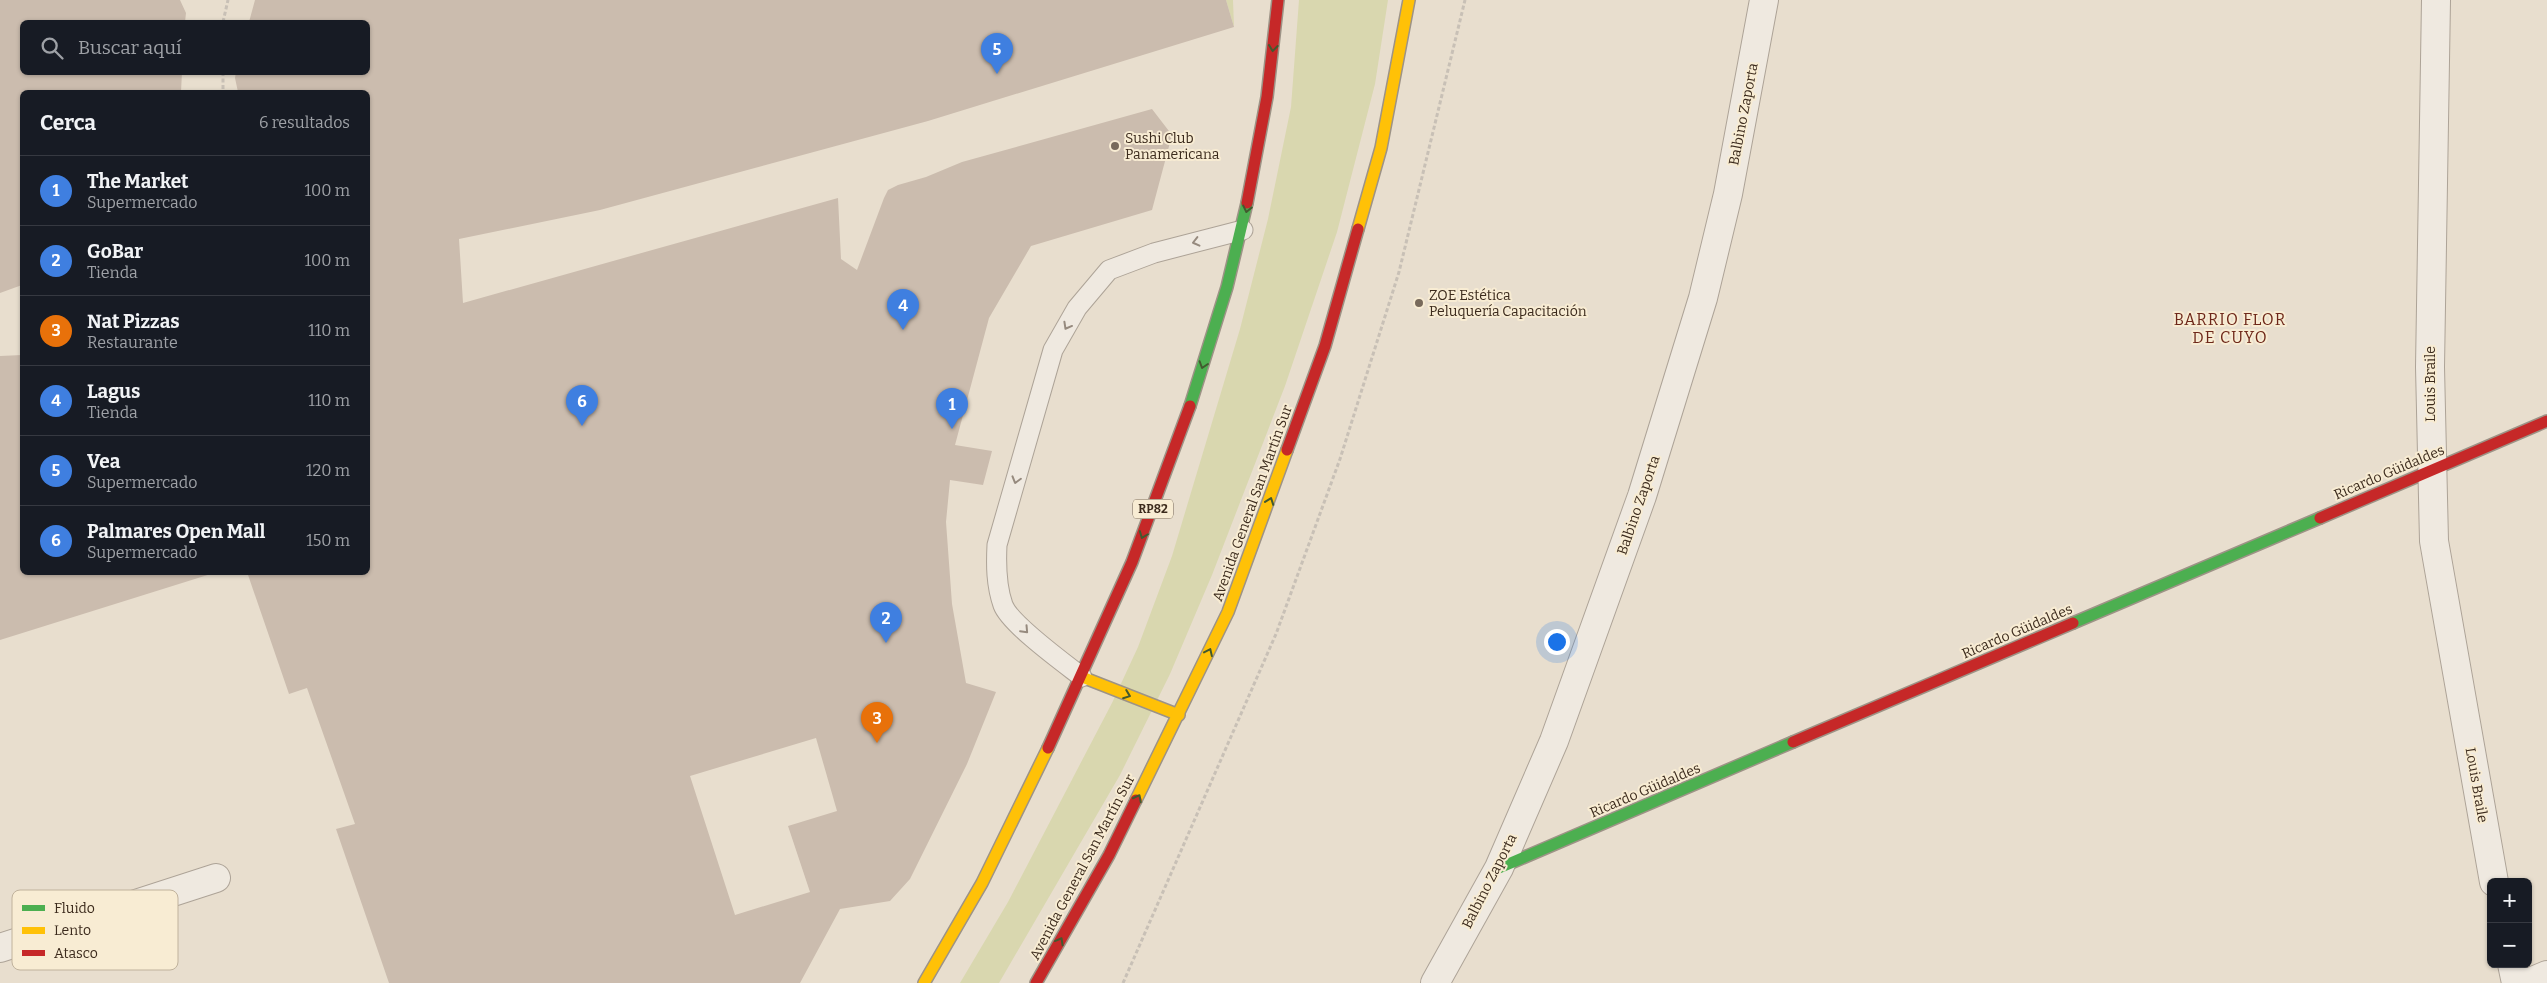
<!DOCTYPE html>
<html lang="es">
<head>
<meta charset="utf-8">
<style>
  :root { --surface:#171b24; --page:#20242c; --text:#f1f3f6; --muted:#9ea1a6; --line:#363941; --accent:#0b8043 }
  body { margin:0; font-family:Bitter,serif; background:var(--page); color:var(--text) }
  .controls { position:absolute; right:15px; bottom:15px; display:grid; overflow:hidden; border-radius:8px; box-shadow:0 1px 4px #0004 }
  .controls button { width:45px; height:45px; display:grid; place-items:center; padding:0; border:0; border-bottom:1px solid var(--line); background:var(--surface); color:var(--text); font:25px sans-serif }
  .you { position:absolute; left:1556px; top:641px; width:18px; height:18px; margin:-12px; border:4px solid #fff; border-radius:50%; background:#1a73e8; box-shadow:0 0 0 8px #1a73e833 }
  .badge { display:grid; place-items:center; width:32px; height:32px; border-radius:50%; background:var(--accent); color:#fff; font-size:16px; font-weight:700 }
  .pin { position:absolute; translate:-50% -41px; filter:drop-shadow(0 1px 2px #0008) }
  .pin::after { content:''; position:absolute; top:26px; width:18px; height:15px; background:inherit; clip-path:polygon(0 0,100% 0,50% 100%) }
  .list { margin:0; padding:0; list-style:none }
  h2 { display:flex; justify-content:space-between; align-items:center; height:65px; margin:0; padding:0 20px; font-size:21px }
  h2 small { font-size:16px; font-weight:400; color:var(--muted) }
  .list li { display:grid; grid-template-columns:32px 1fr auto; gap:15px; align-items:center; box-sizing:border-box; height:70px; padding:0 20px; border-top:1px solid var(--line) }
  .list b { display:block; font-size:19px; white-space:nowrap }
  .list p { margin:0; font-size:16px; white-space:nowrap; color:var(--muted) }
  .list em { font-size:16px; font-style:normal; color:var(--muted) }
  .icon { flex:none; width:28px; height:28px; fill:none; stroke:currentColor; stroke-width:2; stroke-linecap:round; stroke-linejoin:round }
  .map { position:relative; flex:none; width:2547px; height:983px; overflow:hidden }
  .search { position:absolute; background:var(--surface); box-shadow:0 1px 4px #0004; left:20px; top:20px; width:350px; height:55px; display:flex; align-items:center; gap:12px; box-sizing:border-box; padding:0 18px; border-radius:8px; color:var(--muted); font-size:19px }
  .panel { position:absolute; background:var(--surface); box-shadow:0 1px 4px #0004; left:20px; top:90px; width:350px; height:485px; border-radius:8px }
  .map>svg:first-child { display:block }
</style>
</head>
<body>
<div class="map">
<svg width="2547" height="983" viewBox="0 0 2547 983">
  <rect width="100%" height="100%" fill="#e8dece"/>
  <g fill="#d9d7af">
    <polygon points="1226,0 1233,0 1234,27"/>
    <polygon points="1299,0 1388,0 1375,84 1337,232 1285,386 1212,575 1170,674 1120,775 999,983 960,983 1008,902 1112,703 1138,647 1172,556 1240,329 1268,219 1291,107"/>
  </g>
  <g fill="#cbbcae" fill-rule="evenodd">
    <polygon points="0,0 180,0 186,13 185,22 22,22 22,72 182,72 181,92 22,92 22,285 0,293"/>
    <path d="M255 0H1226L1234 27 928 121 600 210 459 239 463 303 838 198 841 259 857 270 884 198 888 190 898 185 926 177 962 162 1152 109 1172 135 1152 210 1031 246 989 318 955 445 992 451 983 485 950 480 946 522 952 604 966 683 996 692 967 764 910 879 890 901 840 909 800 983H389L336 829 355 824 307 688 289 694 247 572H368V92H238L235 78 236 72H368V22H249ZM816 738 837 811 788 826 810 892 735 915 690 776Z"/>
    <polygon points="22,355 22,572 214,573 0,640 0,356"/>
  </g>
  <g fill="none" stroke-linecap="round" stroke-linejoin="round">
    <g stroke="#ada397" stroke-width="21">
      <path id="lane" d="M1082 677C1064 663 1010 624 1003 605 996 585 996 565 997 545L1053 350 1077 308 1109 270 1154 253 1243 230"/>
    </g>
    <g stroke="#ada397" stroke-width="30">
      <g id="street">
        <polyline points="2436,0 2430,367 2434,541 2494,882"/>
        <polyline points="0,948 216,878"/>
        <polyline points="2512,964 2516,983"/>
        <polyline points="1435,983 1499,868 1554,741 1642,496 1703,298 1728,194 1764,0"/>
        <polyline points="2528,983 2547,975"/>
      </g>
    </g>
    <g stroke="#9d9386" stroke-width="14">
      <g id="fast">
        <polyline points="1190,406 1227,287 1247,203"/>
        <polyline points="2073,623 2320,518"/>
        <polyline points="1499,868 1793,742"/>
      </g>
    </g>
    <g stroke="#9d9386" stroke-width="14">
      <g id="slow">
        <polyline points="1358,229 1381,148 1409,0"/>
        <polyline points="1082,677 1179,715"/>
        <polyline points="1136,800 1228,612 1287,450"/>
        <polyline points="924,983 982,883 1048,748"/>
      </g>
    </g>
    <g stroke="#9d9386" stroke-width="14">
      <g id="jam">
        <polyline points="1247,203 1267,97 1278,0"/>
        <polyline points="1287,450 1325,346 1358,229"/>
        <polyline points="2320,518 2547,421"/>
        <polyline points="1793,742 2073,623"/>
        <polyline points="1048,748 1132,562 1190,406"/>
        <polyline points="1036,983 1109,855 1136,800"/>
      </g>
    </g>
    <g stroke="#c8c0b6" stroke-width="3" stroke-dasharray="4 2.5" stroke-linecap="butt">
      <polyline points="223,22 228,0"/>
      <polyline points="223,72 223,92"/>
      <polyline points="1123,983 1276,634 1340,459 1399,272 1465,0"/>
    </g>
    <use href="#lane" stroke="#efe9e0" stroke-width="19"/>
    <use href="#street" stroke="#efe9e0" stroke-width="28"/>
    <use href="#fast" stroke="#4caf50" stroke-width="11"/>
    <use href="#slow" stroke="#ffc107" stroke-width="11"/>
    <use href="#jam" stroke="#c62828" stroke-width="11"/>
  </g>
  <defs><path id="oneway-chevron" d="M-2-3.5L2.5 0L-2 3.5" fill="none" stroke-width="1.6" stroke-linecap="round" stroke-linejoin="round" transform="scale(1.25)"/></defs>
  <g stroke="#42592f">
    <use href="#oneway-chevron" transform="translate(1273 48) rotate(97)"/>
    <use href="#oneway-chevron" transform="translate(1247 209) rotate(102)"/>
    <use href="#oneway-chevron" transform="translate(1203 365) rotate(108)"/>
    <use href="#oneway-chevron" transform="translate(1270 501) rotate(-70)"/>
    <use href="#oneway-chevron" transform="translate(1143 535) rotate(111)"/>
    <use href="#oneway-chevron" transform="translate(1209 652) rotate(-65)"/>
    <use href="#oneway-chevron" transform="translate(1127 695) rotate(21)"/>
    <use href="#oneway-chevron" transform="translate(1138 798) rotate(-63)"/>
    <use href="#oneway-chevron" transform="translate(1060 941) rotate(-61)"/>
  </g>
  <g stroke="#968a7e">
    <use href="#oneway-chevron" transform="translate(1196 242) rotate(166)"/>
    <use href="#oneway-chevron" transform="translate(1067 326) rotate(119)"/>
    <use href="#oneway-chevron" transform="translate(1016 480) rotate(106)"/>
    <use href="#oneway-chevron" transform="translate(1025 630) rotate(47)"/>
  </g>
  <g fill="#786a5b" stroke="#f8ecd3" stroke-width="2">
    <circle cx="1115" cy="146" r="5"/>
    <circle cx="1419" cy="303" r="5"/>
  </g>
  <g text-anchor="middle" stroke-width="4" stroke-linejoin="round" paint-order="stroke">
    <rect fill="#f8ecd3" stroke="#746554" stroke-width="1" x="1133" y="499.5" width="40" height="19" rx="4"/>
    <g font-size="12" font-weight="bold" fill="#3c2b1d">
      <text x="1153" y="513">RP82</text>
    </g>
    <g font-size="14" fill="#3c2b1d" stroke="#f8ecd3">
      <text transform="translate(1743 114) rotate(-79)" y="5">Balbino Zaporta</text>
      <text transform="translate(2430 384) rotate(-90)" y="5">Louis Braile</text>
      <text transform="translate(2389 472) rotate(-23)" y="5">Ricardo Güidaldes</text>
      <text transform="translate(1252 503) rotate(-70)" y="5">Avenida General San Martín Sur</text>
      <text transform="translate(1638 505) rotate(-71)" y="5">Balbino Zaporta</text>
      <text transform="translate(2017 631) rotate(-23)" y="5">Ricardo Güidaldes</text>
      <text transform="translate(2477 785) rotate(80)" y="5">Louis Braile</text>
      <text transform="translate(1645 790) rotate(-23)" y="5">Ricardo Güidaldes</text>
      <text transform="translate(1082 867) rotate(-62)" y="5">Avenida General San Martín Sur</text>
      <text transform="translate(1489 881) rotate(-63)" y="5">Balbino Zaporta</text>
    </g>
    <g font-size="14" fill="#3c2b1d" stroke="#f8ecd3" text-anchor="start">
      <text x="1125" y="143">Sushi Club<tspan x="1125" dy="16">Panamericana</tspan></text>
      <text x="1429" y="300">ZOE Estética<tspan x="1429" dy="16">Peluquería Capacitación</tspan></text>
    </g>
    <g font-size="16" letter-spacing="1" fill="#6d2719" stroke="#f8ecd3">
      <text x="2230" y="325">BARRIO FLOR<tspan x="2230" dy="18">DE CUYO</tspan></text>
    </g>
  </g>
  <rect x="12" y="890" width="166" height="80" rx="8" fill="#f8ecd3" stroke="#c0b29c" stroke-width="1"/>
  <rect x="22" y="905" width="23" height="6" fill="#4caf50"/>
  <rect x="22" y="927" width="23" height="7" fill="#ffc107"/>
  <rect x="22" y="950" width="23" height="6" fill="#c62828"/>
  <g font-size="14" fill="#3c2b1d">
    <text x="54" y="913">Fluido</text>
    <text x="54" y="935">Lento</text>
    <text x="54" y="958">Atasco</text>
  </g>
</svg>
<div class="controls">
<button>+</button>
<button>−</button>
</div>
<div class="you"></div>
<div class="pin badge" style="left:952px;top:429px;background:#3f7fe0">1</div>
<div class="pin badge" style="left:886px;top:643px;background:#3f7fe0">2</div>
<div class="pin badge" style="left:877px;top:743px;background:#e8710a">3</div>
<div class="pin badge" style="left:903px;top:330px;background:#3f7fe0">4</div>
<div class="pin badge" style="left:997px;top:74px;background:#3f7fe0">5</div>
<div class="pin badge" style="left:582px;top:426px;background:#3f7fe0">6</div>
<div class="search"><svg class="icon" aria-label="search" viewBox="0 0 24 24"><circle cx="10" cy="10" r="6"/><path d="M15 15l6 6"/></svg>Buscar aquí</div>
<section class="panel">
<h2>Cerca<small>6 resultados</small></h2>
<ul class="list">
<li><span class="badge" style="background:#3f7fe0">1</span><div><b>The Market</b><p>Supermercado</p></div><em>100 m</em></li>
<li><span class="badge" style="background:#3f7fe0">2</span><div><b>GoBar</b><p>Tienda</p></div><em>100 m</em></li>
<li><span class="badge" style="background:#e8710a">3</span><div><b>Nat Pizzas</b><p>Restaurante</p></div><em>110 m</em></li>
<li><span class="badge" style="background:#3f7fe0">4</span><div><b>Lagus</b><p>Tienda</p></div><em>110 m</em></li>
<li><span class="badge" style="background:#3f7fe0">5</span><div><b>Vea</b><p>Supermercado</p></div><em>120 m</em></li>
<li><span class="badge" style="background:#3f7fe0">6</span><div><b>Palmares Open Mall</b><p>Supermercado</p></div><em>150 m</em></li>
</ul>
</section>
</div>
</body>
</html>
